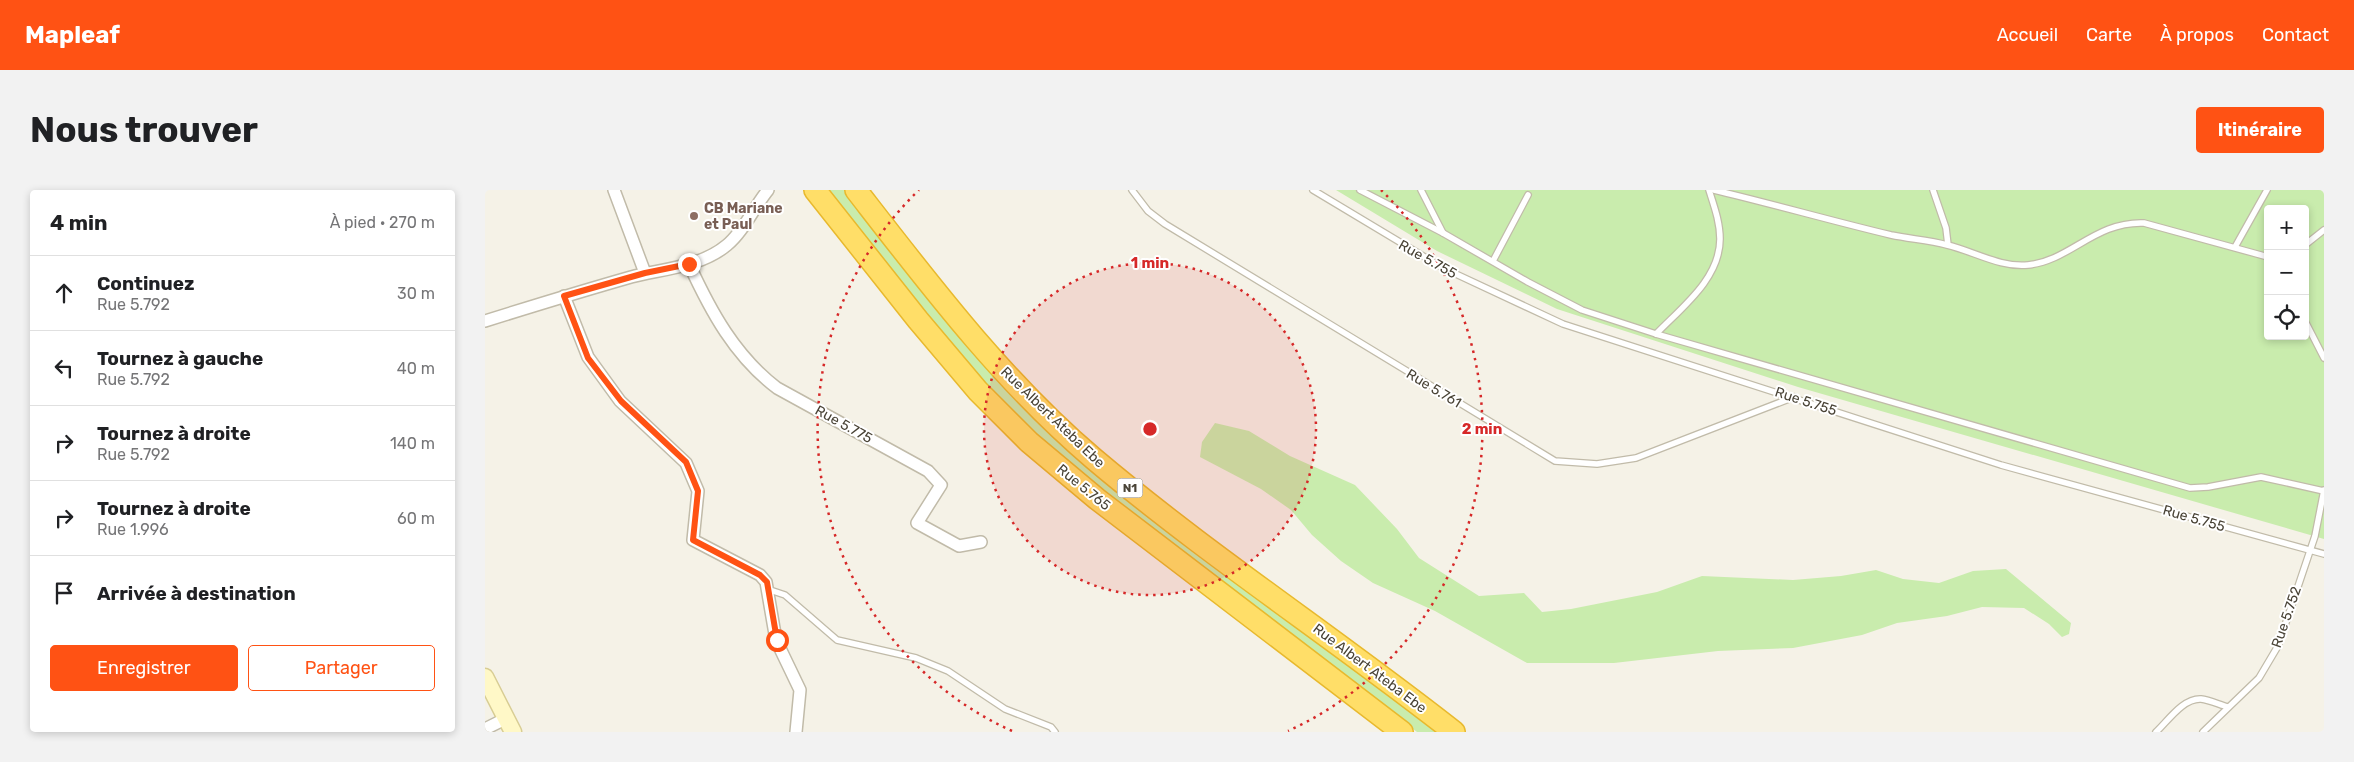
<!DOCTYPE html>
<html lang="fr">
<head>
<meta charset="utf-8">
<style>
  :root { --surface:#fff; --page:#f2f2f2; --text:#202124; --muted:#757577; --line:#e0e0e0; --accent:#ff5214 }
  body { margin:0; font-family:Rubik,sans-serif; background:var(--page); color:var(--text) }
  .controls { position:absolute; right:15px; top:15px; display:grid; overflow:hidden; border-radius:5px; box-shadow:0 2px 8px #0003 }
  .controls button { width:45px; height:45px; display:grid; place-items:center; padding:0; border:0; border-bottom:1px solid var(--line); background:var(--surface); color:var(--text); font:25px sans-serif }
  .stop { position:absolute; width:15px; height:15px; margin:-11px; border:4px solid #ff5214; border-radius:50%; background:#fff }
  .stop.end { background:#ff5214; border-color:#fff; box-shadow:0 1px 5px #0008 }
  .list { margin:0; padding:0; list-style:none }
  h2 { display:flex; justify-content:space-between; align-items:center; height:65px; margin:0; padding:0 20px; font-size:21px }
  h2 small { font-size:16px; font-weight:400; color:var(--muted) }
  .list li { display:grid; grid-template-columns:32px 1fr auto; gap:15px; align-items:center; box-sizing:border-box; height:75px; padding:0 20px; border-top:1px solid var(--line) }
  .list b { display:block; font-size:19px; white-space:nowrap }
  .list p { margin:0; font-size:16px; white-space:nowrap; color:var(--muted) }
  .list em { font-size:16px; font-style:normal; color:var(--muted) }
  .actions { display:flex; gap:10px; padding:15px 20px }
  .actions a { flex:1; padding:11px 0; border:1px solid var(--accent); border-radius:5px; text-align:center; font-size:18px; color:var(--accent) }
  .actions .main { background:var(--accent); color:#fff }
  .icon { flex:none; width:28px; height:28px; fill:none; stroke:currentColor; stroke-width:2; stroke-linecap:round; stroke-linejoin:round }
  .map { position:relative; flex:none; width:1839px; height:542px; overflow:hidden; border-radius:5px }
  header { display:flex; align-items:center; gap:30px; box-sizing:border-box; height:70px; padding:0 25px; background:var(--accent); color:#fff }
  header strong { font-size:24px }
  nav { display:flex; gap:28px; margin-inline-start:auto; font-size:18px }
  .intro { display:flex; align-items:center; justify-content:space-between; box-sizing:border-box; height:120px; padding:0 30px }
  h1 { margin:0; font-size:35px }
  .button { padding:12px 22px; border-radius:5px; background:var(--accent); color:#fff; font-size:18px; font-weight:700 }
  main { display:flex; gap:30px; padding:0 30px }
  aside { flex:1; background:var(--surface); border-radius:5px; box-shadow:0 2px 8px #0003 }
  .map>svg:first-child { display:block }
</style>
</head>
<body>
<header>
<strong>Mapleaf</strong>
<nav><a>Accueil</a><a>Carte</a><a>À propos</a><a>Contact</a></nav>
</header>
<div class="intro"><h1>Nous trouver</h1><a class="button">Itinéraire</a></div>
<main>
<aside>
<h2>4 min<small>À pied · 270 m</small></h2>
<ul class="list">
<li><svg class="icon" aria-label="ahead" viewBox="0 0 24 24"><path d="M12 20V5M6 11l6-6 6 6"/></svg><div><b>Continuez</b><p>Rue 5.792</p></div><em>30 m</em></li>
<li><svg class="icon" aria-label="left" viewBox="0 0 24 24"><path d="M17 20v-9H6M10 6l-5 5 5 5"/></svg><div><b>Tournez à gauche</b><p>Rue 5.792</p></div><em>40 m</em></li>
<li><svg class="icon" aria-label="right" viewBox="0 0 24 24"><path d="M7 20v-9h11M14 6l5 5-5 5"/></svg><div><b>Tournez à droite</b><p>Rue 5.792</p></div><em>140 m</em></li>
<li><svg class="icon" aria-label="right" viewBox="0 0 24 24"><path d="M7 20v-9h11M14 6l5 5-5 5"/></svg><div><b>Tournez à droite</b><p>Rue 1.996</p></div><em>60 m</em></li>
<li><svg class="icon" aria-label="arrive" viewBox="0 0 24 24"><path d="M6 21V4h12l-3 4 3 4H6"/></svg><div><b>Arrivée à destination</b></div></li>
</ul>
<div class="actions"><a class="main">Enregistrer</a><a>Partager</a></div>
</aside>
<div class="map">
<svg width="1839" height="542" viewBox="0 0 1839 542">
  <rect width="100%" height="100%" fill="#f5f2e7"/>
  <g fill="#c9ecad" fill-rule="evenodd">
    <polygon points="341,0 360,0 471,140 564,241 957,542 932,542 553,251 459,148"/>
    <path d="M851 0H1839V349L1313 197 1072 119 952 61ZM1783 19H1820V146H1783Z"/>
    <polygon points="730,233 764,241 805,266 870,295 912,339 934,368 994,406 1039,403 1057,422 1086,419 1172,402 1217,386 1308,390 1356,386 1391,380 1418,389 1454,393 1488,381 1521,379 1586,433 1584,444 1577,447 1564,434 1539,418 1497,417 1462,426 1412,433 1377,445 1308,458 1233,461 1129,473 1042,473 950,421 888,393 856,371 827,345 806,320 776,299 715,267 717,252"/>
  </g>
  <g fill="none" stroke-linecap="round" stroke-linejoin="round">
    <g stroke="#c1bba9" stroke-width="8">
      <g id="lane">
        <polyline points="647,0 663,21 680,34 1070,271 1112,274 1151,268 1309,207"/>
        <polyline points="828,0 958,78 1078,134 1516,275 1839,364"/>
        <polyline points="875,0 958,43"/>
        <polyline points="936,0 958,43 1043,92 1097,120 1171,144 1705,298 1723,297 1776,287 1839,301"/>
        <path d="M1229 0C1288 14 1347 31 1406 45 1425 49 1444 50 1462 55 1488 61 1516 78 1543 75 1585 71 1610 31 1659 33L1783 67"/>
        <polyline points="1448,0 1461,38 1463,55"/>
        <polyline points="1820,55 1839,40"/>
        <polyline points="1750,57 1782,0"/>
        <polyline points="1008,71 1043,5"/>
        <polyline points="1820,131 1839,168"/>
        <path d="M1171 144C1196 118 1235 89 1235 49 1235 32 1229 16 1224 0"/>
        <polyline points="285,400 300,405 352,450 431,468 463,481 520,519 566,537 570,542"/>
        <path d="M1671 542C1683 531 1698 508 1716 509 1725 510 1735 515 1743 517"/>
        <polyline points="1718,542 1774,488 1793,456 1830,346 1839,300"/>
      </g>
    </g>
    <g stroke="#c1bba9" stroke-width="14">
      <g id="street">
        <polyline points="129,0 160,83"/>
        <path d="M204 74C226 122 250 166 292 198L443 281 456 295 432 333 474 356 496 352"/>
        <polyline points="79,106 103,167 135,211 201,273 213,301 208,350 275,385 281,392 291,450 315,500 311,542"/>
        <path d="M0 131C48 116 97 101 146 87 177 79 216 77 242 55 259 41 269 17 283 0"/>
        <polyline points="0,539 22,528"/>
      </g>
    </g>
    <g stroke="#d8cd94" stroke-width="19">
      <polyline id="secondary" points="0,487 28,542"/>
    </g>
    <g stroke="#e8b92e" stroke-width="24">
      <g id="highway">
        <polyline points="330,0 433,130 493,201 544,252 612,309 917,542"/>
        <path d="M371 0C444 94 518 192 609 269 724 366 851 449 969 542"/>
      </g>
    </g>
    <use href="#lane" stroke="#fff" stroke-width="5.5"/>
    <use href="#street" stroke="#fff" stroke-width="11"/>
    <use href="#secondary" stroke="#fff8c7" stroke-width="16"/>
    <use href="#highway" stroke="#ffde68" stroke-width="21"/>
  </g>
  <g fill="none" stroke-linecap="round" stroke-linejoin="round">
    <polyline stroke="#ff5214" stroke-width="6" points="204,74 160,83 79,106 103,168 136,211 201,272 213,301 208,350 275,385 282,392 292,450"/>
  </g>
  <circle cx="665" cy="239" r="166" fill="#d62828" fill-opacity=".12"/>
  <g fill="none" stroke="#d62828" stroke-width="2.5" stroke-dasharray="2.5 5">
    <circle cx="665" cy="239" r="166"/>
    <path d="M527 541A332 332 0 0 1 434 0M896 0A332 332 0 0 1 803 541"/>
  </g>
  <circle fill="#8d6e63" stroke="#fff" stroke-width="2" cx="209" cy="26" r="5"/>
  <g text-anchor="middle" stroke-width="4" stroke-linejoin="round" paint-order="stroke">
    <rect fill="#fff" stroke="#807b72" stroke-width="1" x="632.5" y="288.5" width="25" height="19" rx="4"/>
    <g font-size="12" font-weight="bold" fill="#494336">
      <text x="645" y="302">N1</text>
    </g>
    <g font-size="14" font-weight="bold" fill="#785e54" stroke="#fff" text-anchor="start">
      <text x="219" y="23">CB Mariane<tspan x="219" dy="16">et Paul</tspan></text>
    </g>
    <g font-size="14" fill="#494336" stroke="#fff">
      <text transform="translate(943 69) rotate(29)" y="5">Rue 5.755</text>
      <text transform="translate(949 198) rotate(31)" y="5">Rue 5.761</text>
      <text transform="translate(1321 211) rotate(18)" y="5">Rue 5.755</text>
      <text transform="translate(568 227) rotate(44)" y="5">Rue Albert Ateba Ebe</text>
      <text transform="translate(359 234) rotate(29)" y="5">Rue 5.775</text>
      <text transform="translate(599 297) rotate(39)" y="5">Rue 5.765</text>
      <text transform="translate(1709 328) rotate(16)" y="5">Rue 5.755</text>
      <text transform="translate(1801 427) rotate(-71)" y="5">Rue 5.752</text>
      <text transform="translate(885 478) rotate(37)" y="5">Rue Albert Ateba Ebe</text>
    </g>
  </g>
  <circle cx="665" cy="239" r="8" fill="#d62828" stroke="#fff" stroke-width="2.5"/>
  <g font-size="15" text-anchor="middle" font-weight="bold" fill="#d62828" stroke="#fff" stroke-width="4" stroke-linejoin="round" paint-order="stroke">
    <text x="665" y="78">1 min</text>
    <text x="997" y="244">2 min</text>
  </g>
</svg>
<div class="controls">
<button>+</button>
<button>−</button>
<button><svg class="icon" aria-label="locate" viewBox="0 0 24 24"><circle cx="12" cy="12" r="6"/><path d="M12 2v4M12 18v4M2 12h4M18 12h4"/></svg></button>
</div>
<div class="stop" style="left:292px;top:450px"></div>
<div class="stop end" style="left:204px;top:74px"></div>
</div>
</main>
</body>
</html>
